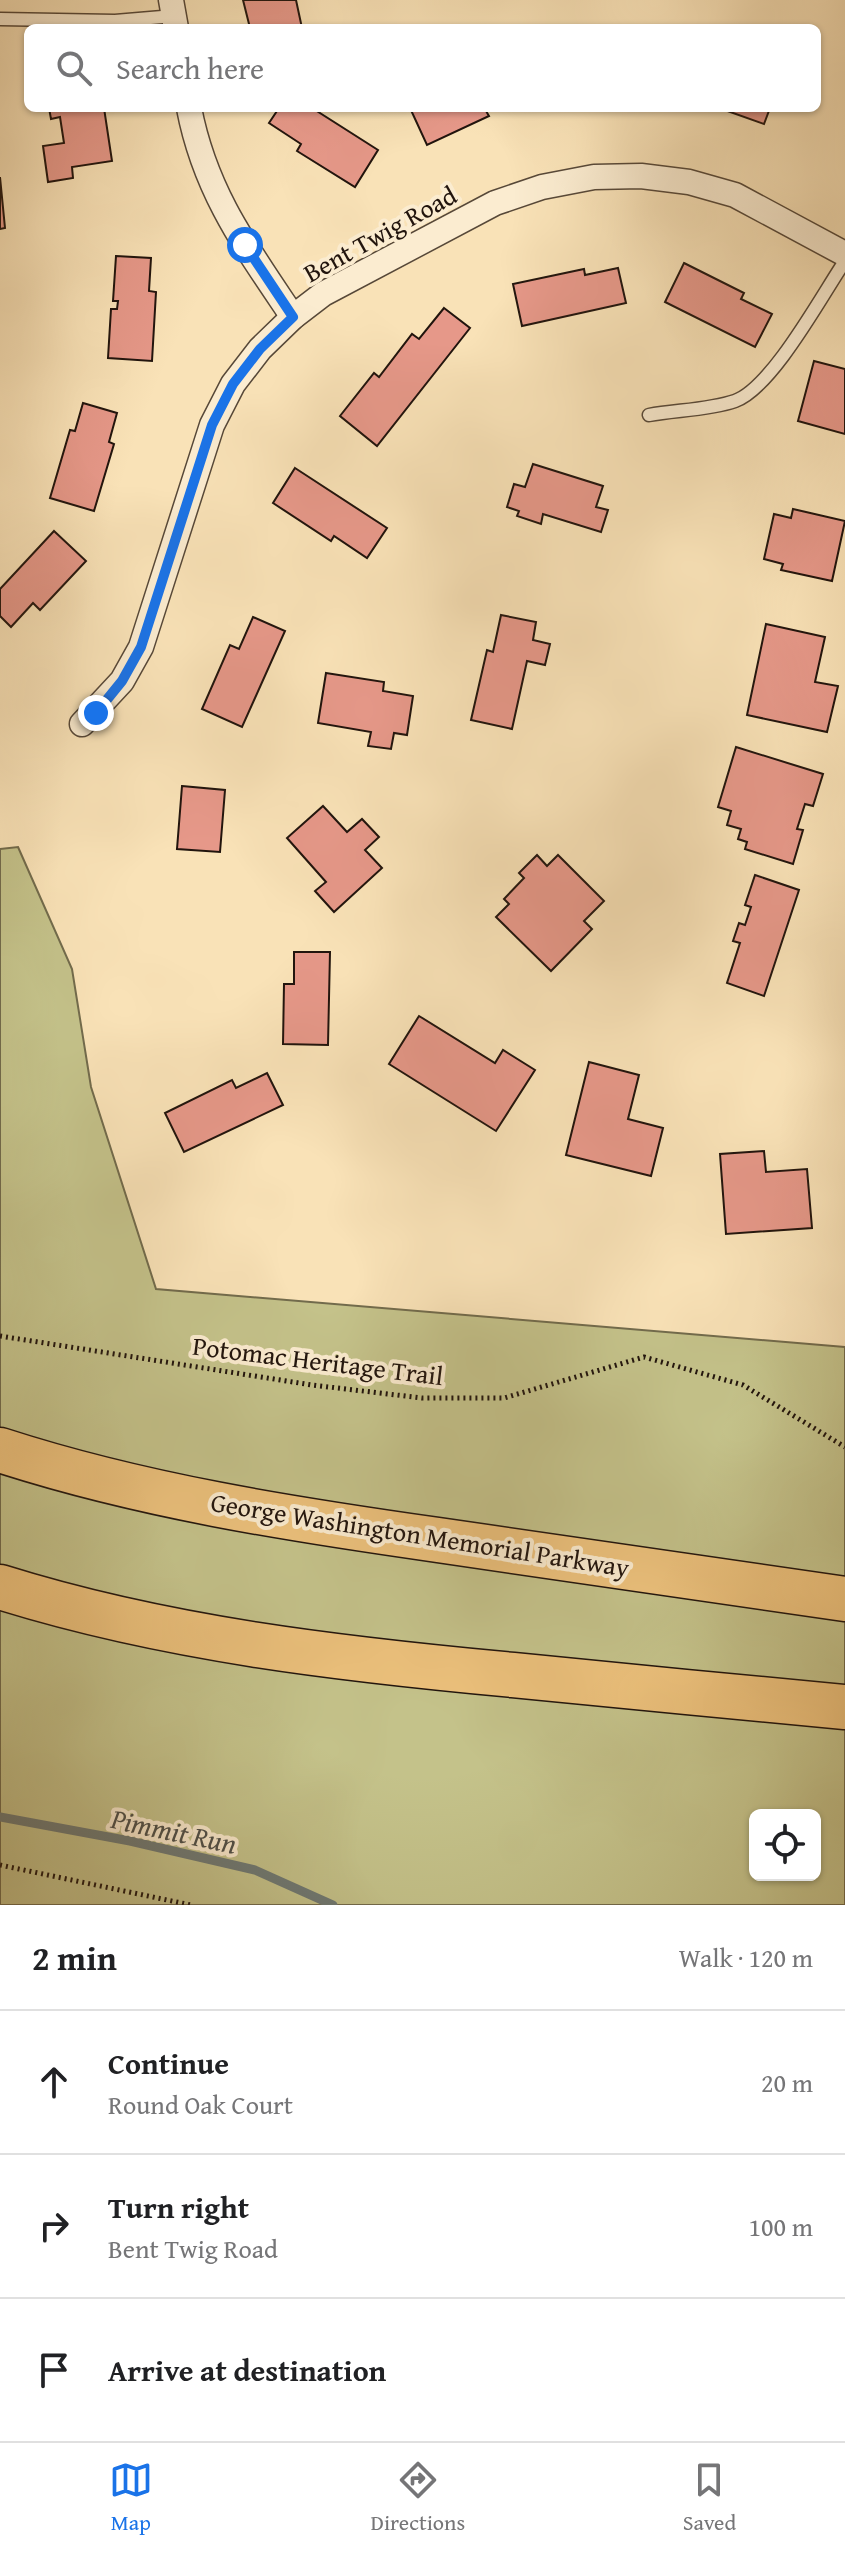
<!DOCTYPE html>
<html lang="en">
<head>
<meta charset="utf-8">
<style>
  :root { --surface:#fff; --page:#f6f6f6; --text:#202124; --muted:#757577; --line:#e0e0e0; --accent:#1a73e8 }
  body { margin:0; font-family:"Gentium Book Plus",serif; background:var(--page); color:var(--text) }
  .controls { position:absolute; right:24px; bottom:24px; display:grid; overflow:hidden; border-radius:12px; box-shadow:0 2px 6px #0004 }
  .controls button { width:72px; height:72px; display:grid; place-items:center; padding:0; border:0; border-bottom:2px solid var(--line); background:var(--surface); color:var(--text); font:40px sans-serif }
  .stop { position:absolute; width:24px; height:24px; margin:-18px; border:6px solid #1a73e8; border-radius:50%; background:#fff }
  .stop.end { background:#1a73e8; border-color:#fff; box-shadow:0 2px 8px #0008 }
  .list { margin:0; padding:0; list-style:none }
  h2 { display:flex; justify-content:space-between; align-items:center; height:104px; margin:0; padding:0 32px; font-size:34px }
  h2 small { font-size:26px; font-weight:400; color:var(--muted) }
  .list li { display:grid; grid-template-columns:52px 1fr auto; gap:24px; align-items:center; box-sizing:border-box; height:144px; padding:0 32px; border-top:2px solid var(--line) }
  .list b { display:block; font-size:30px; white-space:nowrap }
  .list p { margin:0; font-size:26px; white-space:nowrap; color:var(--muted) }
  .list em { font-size:26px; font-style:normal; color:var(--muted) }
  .icon { flex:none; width:44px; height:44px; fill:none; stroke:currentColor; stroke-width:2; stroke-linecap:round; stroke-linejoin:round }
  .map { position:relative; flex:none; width:845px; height:1905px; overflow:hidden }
  .search { position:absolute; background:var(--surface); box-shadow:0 2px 6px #0004; left:24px; right:24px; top:24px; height:88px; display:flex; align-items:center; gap:20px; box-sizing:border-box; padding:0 28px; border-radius:12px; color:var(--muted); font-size:30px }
  .sheet { height:536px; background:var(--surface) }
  nav { display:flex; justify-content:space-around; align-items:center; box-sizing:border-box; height:112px; border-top:2px solid var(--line); background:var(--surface); font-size:22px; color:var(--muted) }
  nav a { display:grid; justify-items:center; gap:4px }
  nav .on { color:var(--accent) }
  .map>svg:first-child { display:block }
</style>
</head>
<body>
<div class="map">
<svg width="845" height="1905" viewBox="0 0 845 1905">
  <rect width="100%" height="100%" fill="#f9e2b7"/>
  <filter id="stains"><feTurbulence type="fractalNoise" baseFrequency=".0025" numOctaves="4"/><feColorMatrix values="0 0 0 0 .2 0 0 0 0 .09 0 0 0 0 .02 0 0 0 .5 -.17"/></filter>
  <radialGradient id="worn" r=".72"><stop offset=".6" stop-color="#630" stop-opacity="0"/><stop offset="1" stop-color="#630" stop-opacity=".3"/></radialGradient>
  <path fill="#c4c28a" stroke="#726b4c" stroke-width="2" fill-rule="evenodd" d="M18 847 72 969 91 1087 156 1289 845 1347V1905H0V849ZM755 1815H815V1875H755Z"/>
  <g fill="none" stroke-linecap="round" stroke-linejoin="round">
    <polyline stroke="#6e7974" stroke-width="9" points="0,1817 130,1841 255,1870 333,1905"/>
  </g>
  <g fill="#e69889" stroke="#21140d" stroke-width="2">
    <polygon points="243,0 296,0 302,28 250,28"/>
    <polygon points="49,108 104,108 112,161 72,167 73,178 48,182 43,146 64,143 60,117 51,119"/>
    <polygon points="279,108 312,108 378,150 355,187 297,151 301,144 269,123"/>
    <polygon points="410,108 492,108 486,111 489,116 427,145"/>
    <polygon points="719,108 770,108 764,124"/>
    <polygon points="0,177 5,228 0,229"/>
    <polygon points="116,256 151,258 149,291 156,292 152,361 108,358 111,309 117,309 118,301 113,301"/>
    <polygon points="684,263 744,293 741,299 772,314 755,347 665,302"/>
    <polygon points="618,268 626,303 522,326 513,284 584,269 585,275"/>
    <polygon points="444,308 470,328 377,446 340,416 374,373 379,377 412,334 419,339"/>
    <polygon points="814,361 845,369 845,434 798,421"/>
    <polygon points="83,403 117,413 109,442 114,444 94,511 50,498 70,430 75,431"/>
    <polygon points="533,464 603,486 596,507 608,510 601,532 543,514 541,524 517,516 519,511 507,507 514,484 525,487"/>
    <polygon points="295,468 387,528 367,558 334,536 331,541 273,503"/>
    <polygon points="793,509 845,521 832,581 781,570 783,564 764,559 774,514 791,518"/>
    <polygon points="54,531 86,561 40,610 33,603 11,627 0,616 0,589"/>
    <polygon points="501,615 536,622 533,640 550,644 545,665 527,661 512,729 471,720 487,650 493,652"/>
    <polygon points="253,617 285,631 242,727 202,709 230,645 239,649"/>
    <polygon points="766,624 825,637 815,682 838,686 827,732 747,715"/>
    <polygon points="326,673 384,682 383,691 413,696 407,735 394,733 391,749 368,746 371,732 318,723"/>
    <polygon points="736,747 823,774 813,806 805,804 797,829 803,830 793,864 745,849 747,842 738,839 741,829 727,825 731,811 718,807"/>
    <polygon points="182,786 225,790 220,852 177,849"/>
    <polygon points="323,806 347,832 362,819 379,837 365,850 382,868 334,912 315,891 326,882 287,838"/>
    <polygon points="537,855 547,866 558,855 604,901 584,921 592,929 551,971 496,917 509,904 504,899 524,878 519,873"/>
    <polygon points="755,875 799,890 764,996 727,983 740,943 733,941 739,923 745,925 751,907 745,905"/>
    <polygon points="294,952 330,952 328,1045 283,1044 284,984 294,984"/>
    <polygon points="419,1016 495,1063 503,1050 535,1070 496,1131 389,1064"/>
    <polygon points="589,1062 639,1075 628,1119 663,1128 651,1176 566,1155"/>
    <polygon points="267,1073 283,1105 184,1152 165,1113 232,1080 236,1088"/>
    <polygon points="764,1151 766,1172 807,1169 812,1228 726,1234 720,1154"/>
  </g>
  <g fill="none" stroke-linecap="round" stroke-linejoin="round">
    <g stroke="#574838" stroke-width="15">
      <g id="lane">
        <polyline points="0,19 115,21 174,16"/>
        <path d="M649 415C676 410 709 410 735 401 772 388 822 295 845 261"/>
      </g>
    </g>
    <g stroke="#574838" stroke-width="27">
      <g id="street">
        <polyline points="171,0 176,28"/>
        <path d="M189 108C205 192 246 247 293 317"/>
        <polyline points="82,724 122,681 141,647 212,425 233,384 260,349 293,317 323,294 495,203 542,187 594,177 641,176 689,182 735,195 845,254"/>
      </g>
    </g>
    <g stroke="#21140d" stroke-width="47">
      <g id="highway">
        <path d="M0 1450C142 1496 290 1519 438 1540 573 1560 709 1579 845 1599"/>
        <path d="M0 1587C166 1639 341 1659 513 1675 624 1686 734 1697 845 1707"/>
      </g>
    </g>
    <g stroke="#21140d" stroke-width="5" stroke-dasharray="2 4" stroke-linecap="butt">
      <polyline points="0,1336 312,1385 422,1398 504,1398 644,1357 743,1385 845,1447"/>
      <polyline points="0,1865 191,1905"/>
    </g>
    <use href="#lane" stroke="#fbecd0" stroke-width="12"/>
    <use href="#street" stroke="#fbecd0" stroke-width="24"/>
    <use href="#highway" stroke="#ecc17c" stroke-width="44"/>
  </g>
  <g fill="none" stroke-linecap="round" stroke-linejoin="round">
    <polyline stroke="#1a73e8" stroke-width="10" points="96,713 122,681 141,647 212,425 233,384 260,349 293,317 245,245"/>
  </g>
  <g text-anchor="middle" stroke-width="8" stroke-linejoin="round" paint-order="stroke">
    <g font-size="26" fill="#21140d" stroke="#fbecd0">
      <text transform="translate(380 234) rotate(-29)" y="9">Bent Twig Road</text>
      <text transform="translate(318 1361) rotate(7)" y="9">Potomac Heritage Trail</text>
      <text transform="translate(420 1535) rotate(9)" y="9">George Washington Memorial Parkway</text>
    </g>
    <g font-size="28" font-style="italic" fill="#4e4f49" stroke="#fbecd0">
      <text transform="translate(174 1831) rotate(12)" y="10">Pimmit Run</text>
    </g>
  </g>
  <rect width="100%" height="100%" filter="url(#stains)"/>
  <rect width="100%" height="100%" fill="url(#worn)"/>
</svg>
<div class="controls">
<button><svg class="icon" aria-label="locate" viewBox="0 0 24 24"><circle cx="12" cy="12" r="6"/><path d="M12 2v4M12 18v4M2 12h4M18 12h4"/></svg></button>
</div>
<div class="stop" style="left:245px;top:245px"></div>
<div class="stop end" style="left:96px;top:713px"></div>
<div class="search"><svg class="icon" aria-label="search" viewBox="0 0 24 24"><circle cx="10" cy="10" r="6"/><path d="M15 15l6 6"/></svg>Search here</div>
</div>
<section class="sheet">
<h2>2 min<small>Walk · 120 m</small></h2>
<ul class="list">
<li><svg class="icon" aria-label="ahead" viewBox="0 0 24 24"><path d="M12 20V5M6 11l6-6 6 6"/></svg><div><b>Continue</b><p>Round Oak Court</p></div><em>20 m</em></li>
<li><svg class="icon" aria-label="right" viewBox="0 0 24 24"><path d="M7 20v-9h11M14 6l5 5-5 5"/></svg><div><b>Turn right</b><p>Bent Twig Road</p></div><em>100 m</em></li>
<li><svg class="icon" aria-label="arrive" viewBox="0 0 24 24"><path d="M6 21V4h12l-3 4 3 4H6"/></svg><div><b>Arrive at destination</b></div></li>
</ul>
</section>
<nav>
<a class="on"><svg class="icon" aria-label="map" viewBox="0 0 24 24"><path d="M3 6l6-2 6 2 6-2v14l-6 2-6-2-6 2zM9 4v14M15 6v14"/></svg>Map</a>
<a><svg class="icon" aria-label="directions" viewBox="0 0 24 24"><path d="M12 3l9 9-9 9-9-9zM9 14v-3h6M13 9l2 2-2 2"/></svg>Directions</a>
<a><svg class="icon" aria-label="saved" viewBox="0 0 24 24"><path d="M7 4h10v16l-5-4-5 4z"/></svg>Saved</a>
</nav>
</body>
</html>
